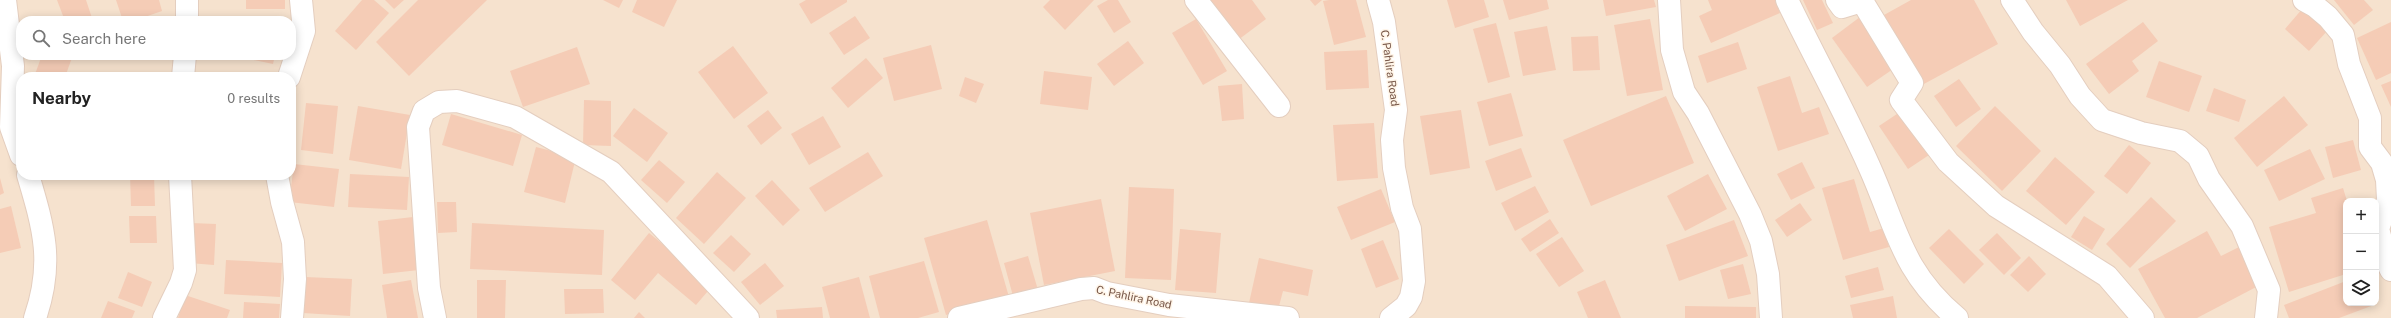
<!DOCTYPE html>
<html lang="en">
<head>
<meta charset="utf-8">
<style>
  :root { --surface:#fff; --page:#f2f2f2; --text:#222; --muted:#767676; --line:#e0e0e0 }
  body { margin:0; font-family:"Public Sans",sans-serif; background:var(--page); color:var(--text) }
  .controls { position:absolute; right:12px; bottom:12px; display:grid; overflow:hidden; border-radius:8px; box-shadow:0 2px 10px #0003 }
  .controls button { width:36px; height:36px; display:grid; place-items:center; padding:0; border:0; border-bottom:1px solid var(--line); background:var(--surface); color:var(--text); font:20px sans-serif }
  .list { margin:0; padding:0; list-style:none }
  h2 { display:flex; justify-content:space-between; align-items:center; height:52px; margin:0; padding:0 16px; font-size:17px }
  h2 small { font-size:13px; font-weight:400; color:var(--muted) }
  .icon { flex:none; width:22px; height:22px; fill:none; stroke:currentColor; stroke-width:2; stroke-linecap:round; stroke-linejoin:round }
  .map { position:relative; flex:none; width:2391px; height:318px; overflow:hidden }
  .search { position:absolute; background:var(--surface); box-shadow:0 2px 10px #0003; left:16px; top:16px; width:280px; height:44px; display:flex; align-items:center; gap:10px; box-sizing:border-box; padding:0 14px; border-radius:16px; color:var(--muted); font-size:15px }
  .panel { position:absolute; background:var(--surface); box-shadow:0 2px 10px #0003; left:16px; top:72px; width:280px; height:108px; border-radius:16px }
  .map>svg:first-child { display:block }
</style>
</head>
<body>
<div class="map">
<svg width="2391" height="318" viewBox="0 0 2391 318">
  <rect width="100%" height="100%" fill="#fef1e0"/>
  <path fill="#f6e2ce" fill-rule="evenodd" d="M0 0H2391V318H0ZM21 21H291V55H21ZM21 77H291V175H21ZM2346 201H2376V303H2346Z"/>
  <g fill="#f5ccb6">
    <polygon points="57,0 86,0 93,21 65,21"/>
    <polygon points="116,0 159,0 162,11 133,21 123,21"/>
    <rect x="246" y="0" width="39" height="9"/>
    <polygon points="362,0 374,0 389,13 356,50 335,31"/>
    <polygon points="385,0 404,0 394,9"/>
    <polygon points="418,0 487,0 409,76 376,42"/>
    <polygon points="603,0 623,0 619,8"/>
    <polygon points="637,0 677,0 664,27 632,12"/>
    <polygon points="806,0 847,0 847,2 811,24 799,4"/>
    <polygon points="1050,0 1094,0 1065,30 1043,7"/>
    <polygon points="1108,0 1118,0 1131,22 1114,33 1097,6"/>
    <polygon points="1208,0 1252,0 1266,19 1238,40"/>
    <polygon points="1310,0 1322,0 1315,6"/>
    <polygon points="1329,0 1356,0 1366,37 1334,45 1323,1"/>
    <polygon points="1447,0 1484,0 1489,17 1455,28"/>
    <polygon points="1503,0 1547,0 1549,9 1509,20"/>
    <polygon points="1603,0 1654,0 1656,7 1606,16"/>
    <polygon points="1708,0 1775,0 1780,13 1711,43 1699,16 1712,10"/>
    <polygon points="1803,0 1822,0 1833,23 1817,30"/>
    <polygon points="1911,0 1974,0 1998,44 1922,85 1884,15"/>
    <polygon points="2066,0 2128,0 2080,26"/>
    <polygon points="2334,0 2364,0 2373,10 2354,25"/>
    <polygon points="2303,8 2328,30 2309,51 2285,29"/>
    <polygon points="855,16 870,38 844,55 829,33"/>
    <polygon points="236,17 253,20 253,21 236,21"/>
    <polygon points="1860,17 1896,67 1867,87 1832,38"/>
    <polygon points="1196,19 1227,71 1203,85 1172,33"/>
    <polygon points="1650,19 1663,90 1627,96 1614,25"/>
    <polygon points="2143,22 2158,41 2132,61 2139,71 2109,94 2086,64"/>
    <polygon points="2391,22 2391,73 2376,80 2357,38"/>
    <polygon points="1496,23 1510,77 1488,83 1473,29"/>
    <polygon points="1547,26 1556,70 1523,76 1514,32"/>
    <polygon points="1598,36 1600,70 1573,71 1571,37"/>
    <polygon points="1128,41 1144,63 1114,86 1097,64"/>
    <polygon points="1738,42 1747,69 1707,83 1698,56"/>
    <polygon points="931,45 942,89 894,101 883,58"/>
    <polygon points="733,46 768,93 734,119 698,72"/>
    <polygon points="577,47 590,84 523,107 510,71"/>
    <polygon points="1367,50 1369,88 1326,90 1324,52"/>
    <polygon points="42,55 73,55 65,77 34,77"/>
    <polygon points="229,55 275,55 273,64"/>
    <polygon points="866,58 883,78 848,108 831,88"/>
    <polygon points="2159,61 2202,76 2189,112 2146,97"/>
    <polygon points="1044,71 1092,77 1088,110 1040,104"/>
    <polygon points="1790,76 1802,113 1819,107 1829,134 1778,151 1757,87"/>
    <polygon points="965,77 984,84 976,103 959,96"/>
    <polygon points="1959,79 1981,109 1956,127 1934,96"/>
    <polygon points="2391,81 2391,107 2381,85"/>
    <polygon points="1242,84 1244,119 1222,121 1218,86"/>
    <polygon points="2214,88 2246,100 2239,122 2206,111"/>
    <polygon points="1511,93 1523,136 1489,146 1477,102"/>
    <polygon points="1666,96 1694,163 1591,206 1563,140"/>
    <polygon points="2284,96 2308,125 2257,167 2234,138"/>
    <polygon points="584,100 611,101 611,146 583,145"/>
    <polygon points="306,103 338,106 333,154 301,150"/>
    <polygon points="358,106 410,115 401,169 349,160"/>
    <polygon points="1995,106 2041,151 2002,191 1956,146"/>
    <polygon points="634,108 668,133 647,162 613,136"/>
    <polygon points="768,110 782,128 761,145 747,126"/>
    <polygon points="1461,110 1470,168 1430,175 1420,116"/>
    <polygon points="1900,112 1929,155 1908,169 1879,126"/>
    <polygon points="451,114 522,135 513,166 442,145"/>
    <polygon points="823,116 841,147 809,165 791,134"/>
    <polygon points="1374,123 1378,178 1337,181 1333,125"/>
    <polygon points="2353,140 2361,170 2333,178 2325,147"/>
    <polygon points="2129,145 2151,163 2127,194 2104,176"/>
    <polygon points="536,147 576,157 565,203 524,192"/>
    <polygon points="1521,148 1532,177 1496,191 1485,161"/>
    <polygon points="2310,149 2325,179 2279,201 2264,170"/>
    <polygon points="868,152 883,176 825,212 809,188"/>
    <polygon points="2055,157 2095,192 2066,225 2026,191"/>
    <polygon points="659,160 685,182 667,203 641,180"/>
    <polygon points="1802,162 1815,188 1791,200 1777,174"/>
    <polygon points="294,164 339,169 334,207 289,202"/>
    <polygon points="717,172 746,198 704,244 676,218"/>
    <polygon points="350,174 409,177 407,210 348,207"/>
    <polygon points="1708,174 1727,209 1685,231 1667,196"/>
    <polygon points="130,175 154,175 155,206 131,206"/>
    <polygon points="0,178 4,193 0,195"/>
    <polygon points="1854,179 1870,232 1884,228 1889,247 1843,260 1822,188"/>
    <polygon points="772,180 800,210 783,226 755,196"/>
    <polygon points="1535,186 1549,212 1515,231 1501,203"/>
    <polygon points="1129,187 1174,189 1171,280 1125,278"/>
    <polygon points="2343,188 2347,201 2346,274 2289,292 2269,227 2316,213 2311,198"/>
    <polygon points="1381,189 1395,222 1351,240 1337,207"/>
    <polygon points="2151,197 2176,221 2130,268 2106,244"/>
    <polygon points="1101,199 1115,271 1044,285 1030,213"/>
    <polygon points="437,202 456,202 457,232 438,233"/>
    <polygon points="1800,203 1812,220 1787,237 1775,220"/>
    <polygon points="11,206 21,248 0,253 0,209"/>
    <polygon points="129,216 156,216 157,243 130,243"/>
    <polygon points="2084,216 2105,229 2092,250 2071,237"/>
    <polygon points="413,217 419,270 383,274 378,221"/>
    <polygon points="1550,219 1559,233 1530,252 1521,239"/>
    <polygon points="987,220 1009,297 946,315 924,238"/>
    <polygon points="1734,220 1748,256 1679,281 1666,245"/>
    <polygon points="191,223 216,224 214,265 189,263"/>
    <polygon points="472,223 604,230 602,275 470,269"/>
    <polygon points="1180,229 1221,233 1216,293 1175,290"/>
    <polygon points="1949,229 1984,264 1964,284 1929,248"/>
    <polygon points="2207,231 2221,256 2239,247 2260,285 2197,318 2165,318 2138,269"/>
    <polygon points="649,233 713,285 696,305 658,273 635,300 611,280"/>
    <polygon points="1997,233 2021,258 2004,275 1979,250"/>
    <polygon points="731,235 751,254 734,272 713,253"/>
    <polygon points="1562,237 1584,271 1559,287 1536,254"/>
    <polygon points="1383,240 1399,279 1376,288 1361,249"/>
    <polygon points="1028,256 1038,290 1013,296 1004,263"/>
    <polygon points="2029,256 2046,274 2028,292 2010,275"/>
    <polygon points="1259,258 1313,270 1308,296 1283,291 1278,310 1249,303"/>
    <polygon points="226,260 282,263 280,297 224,294"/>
    <polygon points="924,261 939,312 918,318 880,318 869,276"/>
    <polygon points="765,263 784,286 760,305 741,282"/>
    <polygon points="1743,264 1751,294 1728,299 1720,270"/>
    <polygon points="1878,267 1884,290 1851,298 1845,276"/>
    <polygon points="128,272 152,282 142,307 118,298"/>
    <polygon points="305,277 352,279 350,316 303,313"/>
    <polygon points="859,277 870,318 830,318 822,287"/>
    <polygon points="411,280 418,318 387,318 382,285"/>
    <polygon points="477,280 506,280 505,318 477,318"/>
    <polygon points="1605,280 1621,318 1588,318 1577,292"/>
    <polygon points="2346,281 2346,303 2374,303 2374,305 2339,318 2289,318 2284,305"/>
    <polygon points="564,289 603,289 604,313 565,314"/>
    <polygon points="185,295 230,310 227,318 178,318"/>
    <polygon points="1893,296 1897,318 1853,318 1850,305"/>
    <polygon points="108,301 135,311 132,318 101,318"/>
    <polygon points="244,302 280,304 279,318 243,318"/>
    <polygon points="1685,306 1756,307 1756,318 1685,318"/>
    <polygon points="822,307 823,318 777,318 776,310"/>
    <polygon points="639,312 645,318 634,318"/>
  </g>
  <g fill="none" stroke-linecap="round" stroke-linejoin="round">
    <g stroke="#e4cebf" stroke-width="24">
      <g id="street">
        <polyline points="5,0 13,66 11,127 21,155"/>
        <polyline points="187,0 187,21"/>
        <polyline points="1196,0 1279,106"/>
        <polyline points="1378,0 1384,22 1396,110 1392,140 1394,168 1402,208 1410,229 1414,281 1411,297 1406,306 1391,318"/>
        <polyline points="1669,0 1672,50 1684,92 1698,113 1750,214 1761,241 1768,274 1771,318"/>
        <path d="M1787 0C1814 56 1844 110 1869 166 1897 228 1901 271 1957 318"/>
        <polyline points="1837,0 1842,7 1862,1 1912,83 1901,100 1948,162 1996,206 2107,276 2143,318"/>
        <polyline points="2012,0 2033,32 2060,65 2080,96 2102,120 2141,133 2180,141 2198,156 2209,179 2242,226 2269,290 2266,318"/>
        <polyline points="2304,0 2315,6 2328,17 2343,35 2349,64 2370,118 2370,147 2382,163 2387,180 2388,200 2378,229 2387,262 2391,270"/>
        <polyline points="183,77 185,55"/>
        <polyline points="289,77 304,31 301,0"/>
        <path d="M28 175C44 229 54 263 35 318"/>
        <polyline points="277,175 282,202 293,242 295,279 292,318"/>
        <polyline points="164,318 181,283 185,270 180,175"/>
        <polyline points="435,318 429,288 418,127 424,111 439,102 457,101 515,117 611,172 748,318"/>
        <polyline points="959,318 1081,289 1094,288 1107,293 1169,305 1288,318"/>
      </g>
    </g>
    <use href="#street" stroke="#fff" stroke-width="22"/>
  </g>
  <g text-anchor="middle" stroke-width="3" stroke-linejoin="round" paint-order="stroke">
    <g font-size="11" fill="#765546" stroke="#fff5e8">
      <text transform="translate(1390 68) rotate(82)" y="4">C. Pahlira Road</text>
      <text transform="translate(1134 297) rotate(12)" y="4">C. Pahlira Road</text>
    </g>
  </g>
</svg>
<div class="controls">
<button>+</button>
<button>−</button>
<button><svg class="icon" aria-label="layers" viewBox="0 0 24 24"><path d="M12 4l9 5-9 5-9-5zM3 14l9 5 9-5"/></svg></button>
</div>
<div class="search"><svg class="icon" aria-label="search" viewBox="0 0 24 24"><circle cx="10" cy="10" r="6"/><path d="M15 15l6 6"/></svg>Search here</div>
<section class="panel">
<h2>Nearby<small>0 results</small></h2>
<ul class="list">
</ul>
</section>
</div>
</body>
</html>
